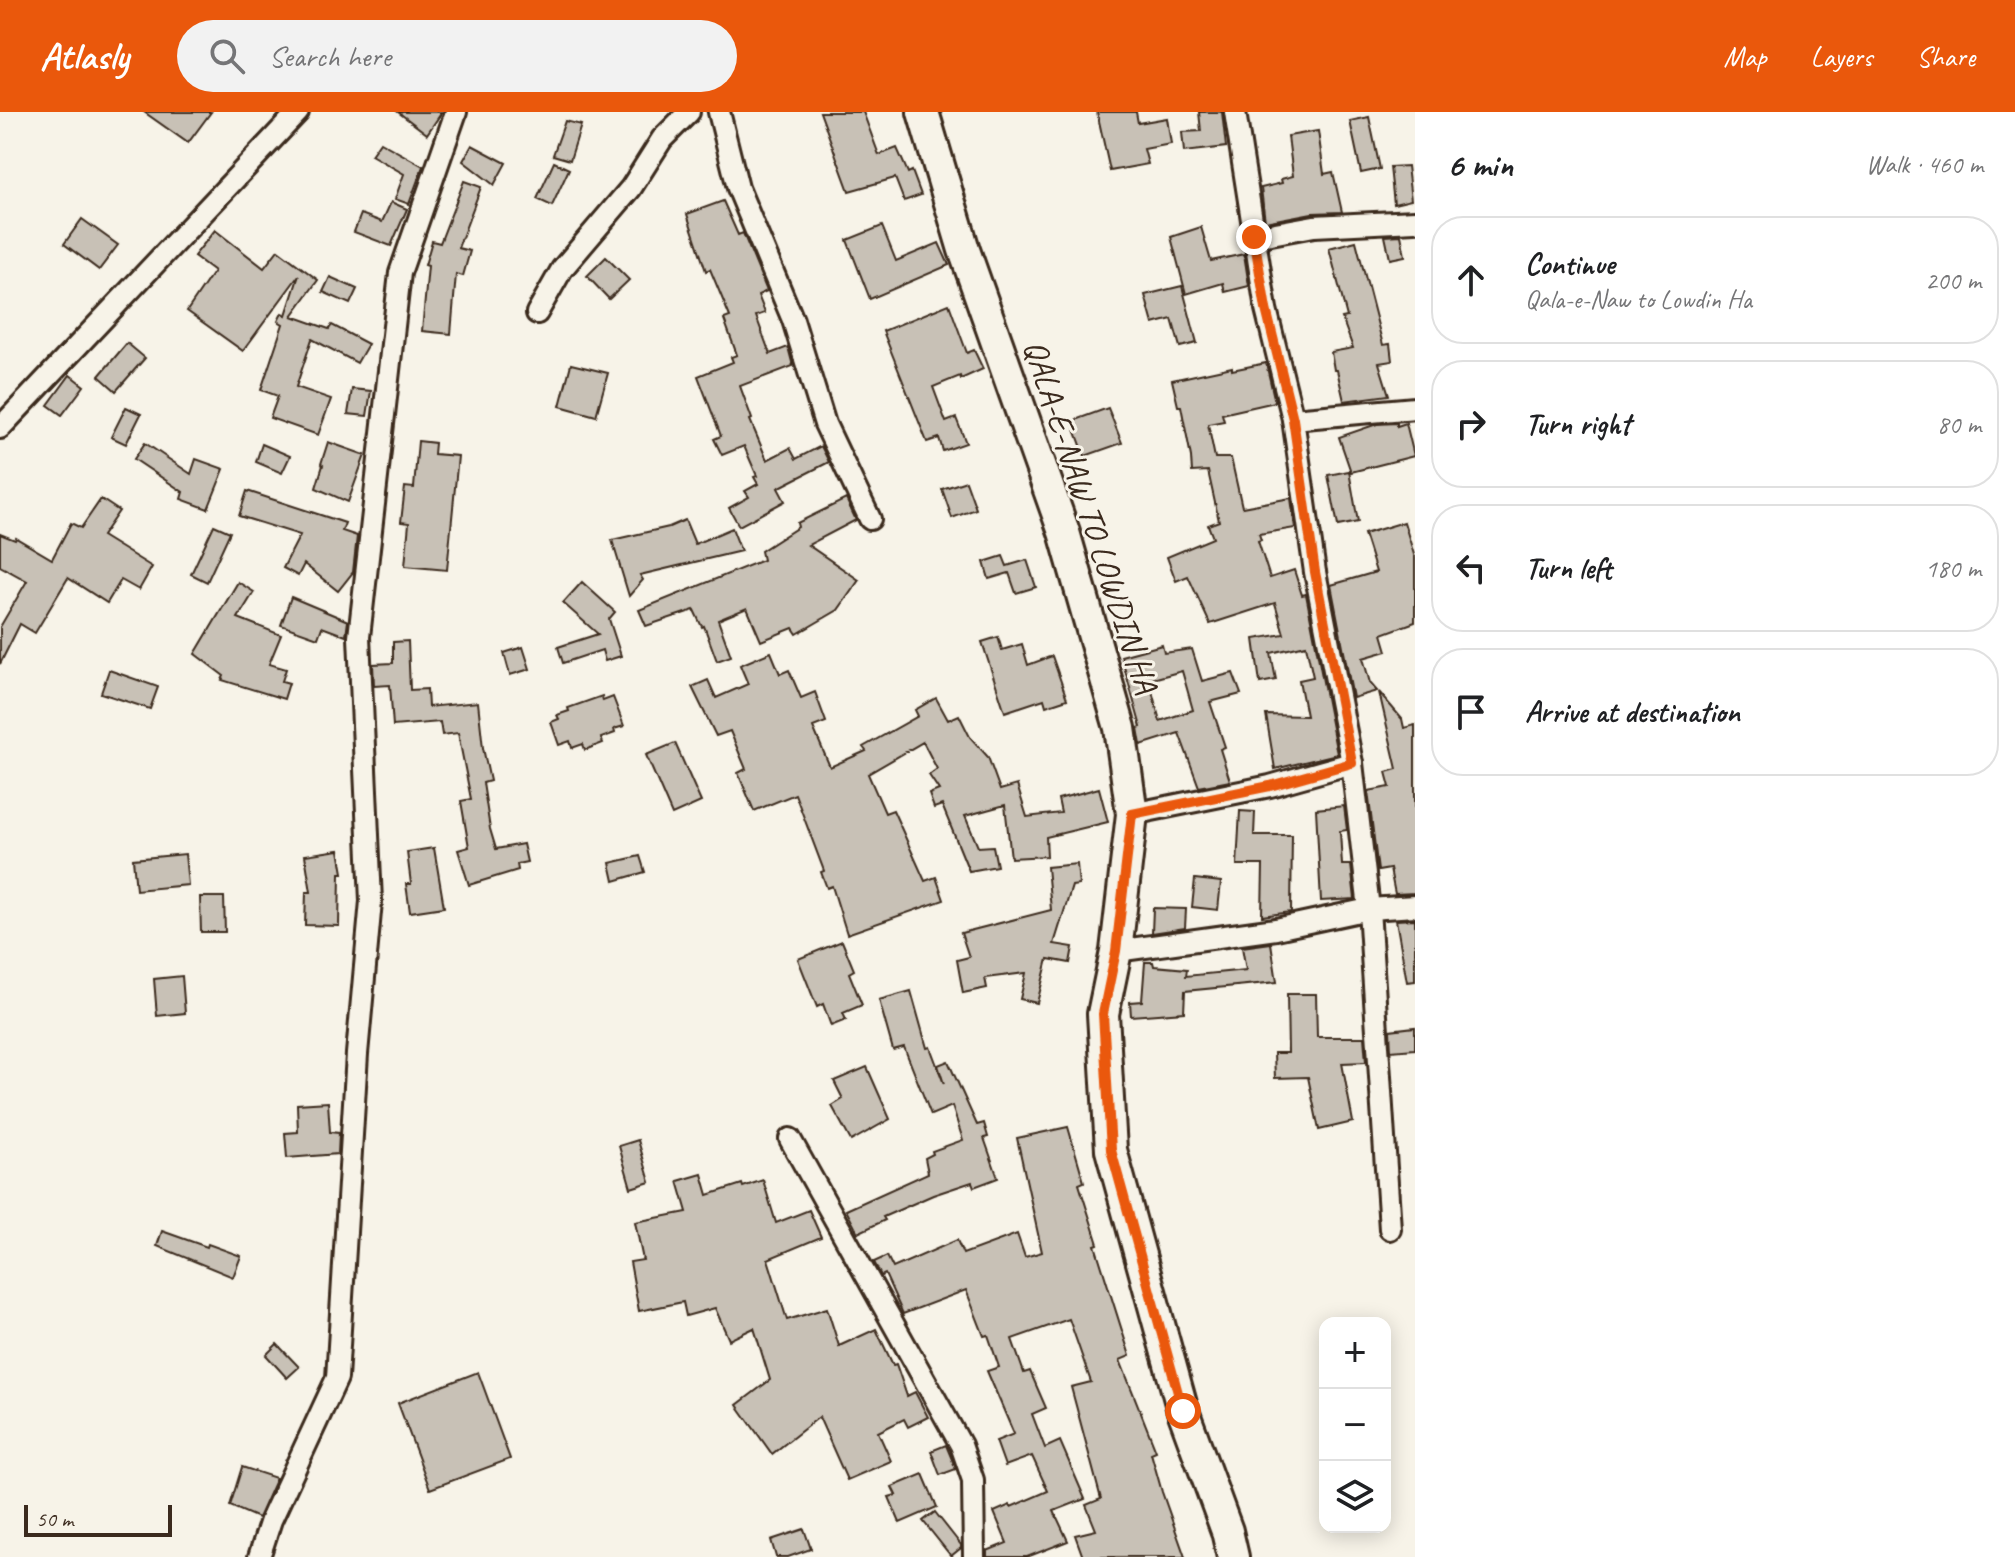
<!DOCTYPE html>
<html lang="en">
<head>
<meta charset="utf-8">
<style>
  :root { --surface:#fff; --page:#f2f2f2; --text:#202124; --muted:#757577; --line:#e0e0e0; --accent:#ea580c }
  body { margin:0; font-family:Caveat,sans-serif; background:var(--page); color:var(--text) }
  .controls { position:absolute; right:24px; bottom:24px; display:grid; overflow:hidden; border-radius:16px; box-shadow:0 4px 20px #0003 }
  .controls button { width:72px; height:72px; display:grid; place-items:center; padding:0; border:0; border-bottom:2px solid var(--line); background:var(--surface); color:var(--text); font:40px sans-serif }
  .scale { position:absolute; left:24px; bottom:20px; width:148px; box-sizing:border-box; padding-left:8px; border:4px solid #3b2a1e; border-top:0; font-size:22px; line-height:28px; white-space:nowrap; color:#3b2a1e; -webkit-text-stroke:6px #f7f3e8; paint-order:stroke }
  .stop { position:absolute; width:24px; height:24px; margin:-18px; border:6px solid #ea580c; border-radius:50%; background:#fff }
  .stop.end { background:#ea580c; border-color:#fff; box-shadow:0 2px 8px #0008 }
  .list { margin:0; padding:0; list-style:none }
  h2 { display:flex; justify-content:space-between; align-items:center; height:104px; margin:0; padding:0 32px; font-size:34px }
  h2 small { font-size:26px; font-weight:400; color:var(--muted) }
  .list li { display:grid; grid-template-columns:52px 1fr auto; gap:24px; align-items:center; box-sizing:border-box; height:128px; margin:0 16px 16px; padding:0 16px; border:2px solid var(--line); border-radius:32px }
  .list b { display:block; font-size:30px; white-space:nowrap }
  .list p { margin:0; font-size:26px; white-space:nowrap; color:var(--muted) }
  .list em { font-size:26px; font-style:normal; color:var(--muted) }
  .icon { flex:none; width:44px; height:44px; fill:none; stroke:currentColor; stroke-width:2; stroke-linecap:round; stroke-linejoin:round }
  .map { position:relative; flex:none; width:1415px; height:1445px; overflow:hidden }
  header { display:flex; align-items:center; gap:48px; box-sizing:border-box; height:112px; padding:0 40px; background:var(--accent); color:#fff }
  header strong { font-size:38px }
  nav { display:flex; gap:44px; margin-inline-start:auto; font-size:28px }
  .search { width:560px; height:72px; background:var(--page); display:flex; align-items:center; gap:20px; box-sizing:border-box; padding:0 28px; border-radius:44px; color:var(--muted); font-size:30px }
  main { display:flex }
  aside { flex:1; background:var(--surface) }
  .map>svg:first-child { display:block }
</style>
</head>
<body>
<header>
<strong>Atlasly</strong>
<div class="search"><svg class="icon" aria-label="search" viewBox="0 0 24 24"><circle cx="10" cy="10" r="6"/><path d="M15 15l6 6"/></svg>Search here</div>
<nav><a>Map</a><a>Layers</a><a>Share</a></nav>
</header>
<main>
<div class="map">
<svg width="1415" height="1445" viewBox="0 0 1415 1445">
  <rect width="100%" height="100%" fill="#f7f3e8"/>
  <filter id="ink" filterUnits="userSpaceOnUse"><feTurbulence type="fractalNoise" baseFrequency=".0125" numOctaves="2"/><feDisplacementMap in="SourceGraphic" scale="16" xChannelSelector="R" yChannelSelector="G"/><feConvolveMatrix kernelMatrix="1 2 1 2 8 2 1 2 1" color-interpolation-filters="sRGB"/></filter>
  <g filter="url(#ink)">
    <g fill="#c8c1b6" stroke="#3b2a1e" stroke-width="2" fill-rule="evenodd">
      <polygon points="144,0 211,0 188,31"/>
      <polygon points="398,0 442,0 427,22"/>
      <polygon points="820,0 863,0 879,43 897,36 908,61 912,59 921,83 904,89 895,66 849,79"/>
      <polygon points="1097,0 1136,0 1138,11 1167,6 1171,32 1144,37 1148,52 1110,59"/>
      <polygon points="1199,0 1222,0 1226,35 1184,40 1182,20 1201,19"/>
      <polygon points="1369,5 1380,57 1361,61 1350,9"/>
      <polygon points="565,9 581,13 570,48 553,43"/>
      <polygon points="1318,19 1324,62 1333,60 1342,100 1312,101 1265,110 1261,76 1282,71 1281,67 1293,64 1288,24"/>
      <polygon points="380,30 423,54 409,92 395,87 404,62 371,43"/>
      <polygon points="472,33 506,51 494,73 463,49"/>
      <polygon points="554,50 569,57 552,94 537,87"/>
      <polygon points="1407,54 1411,88 1394,92 1390,55"/>
      <polygon points="464,69 481,75 458,136 470,139 463,164 456,162 451,222 422,219 428,154 425,153 432,129 440,131"/>
      <polygon points="723,89 738,123 743,121 767,179 758,183 765,201 756,204 770,242 788,235 793,254 740,274 752,307 750,308 767,348 790,336 796,347 821,334 829,350 778,376 785,389 739,414 729,396 749,385 745,379 758,372 754,365 757,364 744,334 722,343 714,327 721,324 698,264 733,250 731,245 737,243 724,207 730,205 710,157 706,159 687,102"/>
      <polygon points="391,90 407,97 391,134 354,120 361,102 382,110"/>
      <polygon points="82,107 118,133 99,158 64,132"/>
      <polygon points="882,114 896,149 939,131 949,153 870,187 847,128"/>
      <polygon points="1201,115 1211,149 1244,142 1249,174 1225,180 1223,171 1186,182 1171,125"/>
      <polygon points="215,118 264,156 278,138 318,168 292,204 329,217 332,213 368,232 357,251 312,227 296,275 331,287 318,323 270,306 278,284 261,278 283,212 278,209 282,201 286,203 299,163 243,239 187,199 214,159 194,144"/>
      <polygon points="1401,123 1405,144 1390,147 1385,124"/>
      <polygon points="1356,129 1383,233 1390,232 1392,249 1379,251 1389,283 1344,289 1337,258 1334,258 1331,240 1353,236 1342,206 1347,205 1329,136"/>
      <polygon points="606,145 629,168 609,187 587,164"/>
      <polygon points="330,165 357,177 350,192 323,180"/>
      <polygon points="1182,174 1197,231 1180,235 1172,207 1153,212 1145,183"/>
      <polygon points="949,192 967,241 974,238 983,257 961,267 960,264 933,275 946,310 956,306 966,331 943,339 939,326 927,330 883,219"/>
      <polygon points="127,231 145,246 116,279 99,264"/>
      <polygon points="1266,251 1275,290 1222,302 1224,309 1208,312 1215,346 1231,346 1242,395 1291,386 1295,416 1259,422 1261,428 1258,429 1270,466 1294,458 1302,483 1306,482 1337,642 1275,657 1266,603 1306,604 1299,568 1313,565 1306,533 1271,541 1276,568 1260,571 1254,527 1284,522 1275,491 1210,512 1188,464 1176,469 1167,445 1213,426 1208,413 1219,409 1208,359 1192,360 1191,345 1181,294 1178,294 1172,268 1232,255 1232,258"/>
      <polygon points="571,252 608,261 596,304 560,294"/>
      <polygon points="70,263 84,274 62,303 48,293"/>
      <polygon points="352,277 371,279 367,304 348,302"/>
      <polygon points="126,295 141,302 126,332 111,325"/>
      <polygon points="1108,296 1122,331 1085,344 1072,309"/>
      <polygon points="1397,311 1397,314 1406,311 1414,344 1351,360 1339,325 1377,312"/>
      <polygon points="418,329 435,331 434,342 458,344 447,458 405,454 409,411 401,410 405,375 414,376"/>
      <polygon points="328,330 365,343 348,390 316,376 323,353 321,352"/>
      <polygon points="145,331 191,362 196,347 224,357 208,397 181,387 183,380 134,347"/>
      <polygon points="262,332 290,344 282,361 256,350"/>
      <polygon points="1349,359 1358,410 1338,414 1328,363"/>
      <polygon points="966,369 976,397 952,406 942,377"/>
      <polygon points="247,379 345,411 342,419 357,424 353,460 338,479 304,452 298,464 283,456 300,423 239,404"/>
      <polygon points="101,387 119,399 102,424 152,455 139,478 121,468 107,491 68,466 35,521 20,512 0,552 0,515 27,469 0,454 0,422 15,428 16,426 52,447 71,411 81,416"/>
      <polygon points="846,387 856,408 808,433 859,468 838,498 797,522 793,516 761,529 747,496 718,508 731,544 717,549 704,514 702,515 694,498 646,514 639,498 763,448 761,439 798,415 797,411"/>
      <polygon points="685,408 695,432 732,416 741,439 640,463 643,468 629,484 612,428 669,415"/>
      <polygon points="1404,410 1415,446 1415,510 1382,522 1387,539 1363,546 1370,571 1377,579 1353,586 1331,473 1376,460 1364,422"/>
      <polygon points="214,413 230,420 207,470 191,462"/>
      <polygon points="1003,444 1007,454 1027,448 1036,475 1016,481 1009,461 989,467 984,450"/>
      <polygon points="238,470 254,480 238,506 281,523 269,552 286,557 282,569 289,571 284,587 222,568 224,564 195,542"/>
      <polygon points="582,470 615,500 609,507 621,544 605,549 602,538 563,551 558,535 598,522 563,491"/>
      <polygon points="291,485 348,509 346,524 322,515 318,526 281,513"/>
      <polygon points="998,525 1002,538 1022,532 1028,553 1052,544 1067,587 1046,594 1044,587 1005,600 982,530"/>
      <polygon points="408,529 410,578 427,577 428,595 478,590 483,636 490,669 483,671 490,717 496,737 523,732 527,750 517,752 518,758 469,773 458,738 469,735 461,689 471,687 458,621 442,623 440,610 393,614 390,573 374,574 373,552 393,551 393,530"/>
      <path d="M1162 533 1164 541 1192 537 1202 569 1233 561 1241 582 1210 590 1225 635 1220 637 1230 669 1199 675 1179 621 1141 633 1138 616 1141 615 1121 544ZM1182 559 1193 598 1160 609 1149 568Z"/>
      <polygon points="523,535 530,557 510,563 504,541"/>
      <polygon points="771,540 780,562 789,558 801,586 815,580 826,610 813,615 830,655 866,639 863,635 918,604 915,598 936,586 948,608 959,603 970,625 988,645 1000,678 1017,673 1027,705 1061,701 1058,687 1099,676 1108,710 1046,725 1047,744 1011,746 1005,693 965,704 978,735 993,734 997,754 969,759 942,693 934,696 929,682 939,678 929,663 937,657 923,630 868,662 885,701 893,698 925,769 936,765 944,788 847,822 832,774 827,776 821,760 824,759 795,682 754,699 738,661 746,657 730,619 716,624 692,575 708,568 716,586 748,572 740,553"/>
      <polygon points="109,558 158,575 150,597 101,581"/>
      <polygon points="1379,580 1402,607 1404,616 1415,613 1415,781 1395,782 1390,757 1378,759 1368,679 1390,675 1386,660 1397,657"/>
      <polygon points="602,584 603,589 613,585 624,614 614,617 615,621 601,626 603,631 585,638 583,632 572,636 570,629 559,633 551,610 559,607 557,603 569,599 568,596"/>
      <polygon points="675,631 701,690 672,703 646,643"/>
      <polygon points="1344,694 1347,718 1340,719 1342,753 1351,753 1355,787 1321,789 1316,697"/>
      <polygon points="1240,699 1255,700 1254,723 1292,723 1291,800 1262,804 1263,753 1237,753"/>
      <polygon points="434,736 444,795 410,800 406,772 411,772 407,740"/>
      <polygon points="339,738 343,761 340,761 339,814 305,813 306,780 311,780 305,743"/>
      <polygon points="185,742 188,773 136,778 133,747"/>
      <polygon points="640,744 645,760 614,769 610,751"/>
      <polygon points="1077,752 1079,773 1072,774 1054,832 1073,835 1070,851 1048,847 1037,891 1020,887 1026,861 985,866 987,876 963,881 957,848 969,845 961,821 1051,798 1047,755"/>
      <polygon points="1195,767 1221,770 1218,798 1192,795"/>
      <polygon points="200,785 224,785 225,820 201,820"/>
      <polygon points="1153,796 1186,797 1185,816 1152,821"/>
      <polygon points="1415,807 1415,869 1407,870 1396,808"/>
      <polygon points="842,829 854,858 849,861 862,893 843,901 846,908 831,914 823,892 817,895 798,847"/>
      <polygon points="1271,831 1277,870 1185,879 1184,900 1131,904 1130,890 1142,889 1145,850 1153,850 1154,854 1187,857 1186,864 1246,858 1242,835"/>
      <polygon points="182,864 185,901 157,904 154,867"/>
      <polygon points="911,879 927,936 930,935 944,972 938,953 948,949 977,1013 984,1011 988,1025 984,1026 998,1066 974,1075 972,1070 933,1083 883,1105 885,1108 858,1121 846,1098 928,1061 925,1046 933,1042 932,1039 963,1028 952,994 931,1003 904,935 893,938 879,888"/>
      <polygon points="1287,882 1316,882 1317,925 1364,925 1366,950 1342,951 1353,1010 1319,1018 1308,965 1275,966 1274,941 1288,941"/>
      <polygon points="1415,915 1415,937 1391,939 1390,918"/>
      <polygon points="867,955 890,1007 851,1029 832,994 843,987 834,969"/>
      <polygon points="328,990 330,1020 339,1021 338,1042 287,1046 285,1021 298,1020 297,992"/>
      <polygon points="1068,1015 1084,1070 1079,1072 1098,1132 1095,1133 1130,1244 1120,1248 1156,1339 1151,1341 1162,1380 1185,1445 1083,1445 1075,1423 1096,1418 1086,1393 1101,1387 1071,1275 1091,1270 1069,1207 1012,1227 1024,1261 1030,1259 1046,1296 1032,1302 1045,1336 1060,1329 1085,1387 1054,1399 1068,1429 1027,1445 987,1445 987,1439 1007,1431 994,1400 1010,1393 1011,1395 1048,1379 1032,1344 1005,1354 996,1329 1014,1322 987,1259 999,1255 988,1223 984,1224 966,1178 903,1202 885,1162 881,1164 874,1150 887,1144 893,1156 957,1128 963,1142 1017,1122 1025,1145 1042,1140 1017,1026"/>
      <polygon points="638,1028 650,1070 631,1076 619,1034"/>
      <polygon points="702,1062 708,1083 742,1072 743,1075 763,1068 776,1111 809,1098 821,1125 768,1147 787,1208 827,1196 839,1234 876,1217 893,1253 896,1252 907,1284 915,1280 928,1305 908,1315 904,1307 878,1320 891,1349 847,1368 819,1305 772,1342 737,1293 770,1268 754,1216 729,1228 715,1196 686,1204 683,1190 639,1199 630,1150 643,1148 635,1110 687,1100 678,1069"/>
      <polygon points="162,1119 207,1135 208,1132 241,1144 233,1165 157,1134"/>
      <polygon points="277,1232 299,1255 287,1266 266,1243"/>
      <polygon points="478,1260 510,1347 430,1377 398,1291"/>
      <polygon points="946,1333 956,1357 940,1363 931,1339"/>
      <polygon points="242,1355 276,1366 258,1406 230,1394"/>
      <polygon points="923,1362 937,1395 900,1411 889,1385 896,1383 892,1375"/>
      <polygon points="935,1400 961,1433 961,1436 951,1444 923,1409"/>
      <polygon points="804,1417 811,1437 788,1445 776,1445 771,1428"/>
    </g>
    <g fill="none" stroke-linecap="round" stroke-linejoin="round">
      <g stroke="#3b2a1e" stroke-width="26">
        <g id="minor">
          <polyline points="719,0 738,76 793,208 825,312 870,407"/>
          <polyline points="1235,0 1266,197 1293,307 1315,460 1352,651 1369,797 1390,1117"/>
          <polyline points="1254,125 1314,114 1415,109"/>
          <polyline points="537,201 562,157 631,76 662,27 689,0"/>
          <polyline points="1293,307 1415,296"/>
          <polyline points="0,316 298,0"/>
          <polyline points="1132,702 1270,674 1352,651"/>
          <polyline points="1116,839 1276,817 1369,797 1415,794"/>
          <polyline points="790,1027 961,1333 973,1368 974,1445"/>
          <polyline points="259,1445 271,1408 337,1266 357,942 371,789 359,525 400,161 456,0"/>
        </g>
      </g>
      <g stroke="#3b2a1e" stroke-width="36">
        <polyline id="secondary" points="923,0 964,138 1064,420 1120,616 1132,702 1116,839 1103,902 1111,1038 1183,1299 1227,1419 1233,1445"/>
      </g>
      <use href="#minor" stroke="#f7f3e8" stroke-width="20"/>
      <use href="#secondary" stroke="#f7f3e8" stroke-width="30"/>
    </g>
  </g>
  <g fill="none" stroke-linecap="round" stroke-linejoin="round" filter="url(#ink)">
    <polyline stroke="#ea580c" stroke-width="10" points="1183,1299 1111,1038 1103,902 1116,839 1132,702 1270,674 1352,651 1315,460 1293,307 1266,197 1254,125"/>
  </g>
  <g text-anchor="middle" stroke-width="6" stroke-linejoin="round" paint-order="stroke">
    <g font-size="34" fill="#3b2a1e" stroke="#f7f3e8">
      <text transform="translate(1092 404) rotate(72)" y="12">QALA-E-NAW TO LOWDIN HA</text>
    </g>
  </g>
</svg>
<div class="controls">
<button>+</button>
<button>−</button>
<button><svg class="icon" aria-label="layers" viewBox="0 0 24 24"><path d="M12 4l9 5-9 5-9-5zM3 14l9 5 9-5"/></svg></button>
</div>
<div class="scale">50 m</div>
<div class="stop" style="left:1183px;top:1299px"></div>
<div class="stop end" style="left:1254px;top:125px"></div>
</div>
<aside>
<h2>6 min<small>Walk · 460 m</small></h2>
<ul class="list">
<li><svg class="icon" aria-label="ahead" viewBox="0 0 24 24"><path d="M12 20V5M6 11l6-6 6 6"/></svg><div><b>Continue</b><p>Qala-e-Naw to Lowdin Ha</p></div><em>200 m</em></li>
<li><svg class="icon" aria-label="right" viewBox="0 0 24 24"><path d="M7 20v-9h11M14 6l5 5-5 5"/></svg><div><b>Turn right</b></div><em>80 m</em></li>
<li><svg class="icon" aria-label="left" viewBox="0 0 24 24"><path d="M17 20v-9H6M10 6l-5 5 5 5"/></svg><div><b>Turn left</b></div><em>180 m</em></li>
<li><svg class="icon" aria-label="arrive" viewBox="0 0 24 24"><path d="M6 21V4h12l-3 4 3 4H6"/></svg><div><b>Arrive at destination</b></div></li>
</ul>
</aside>
</main>
</body>
</html>
